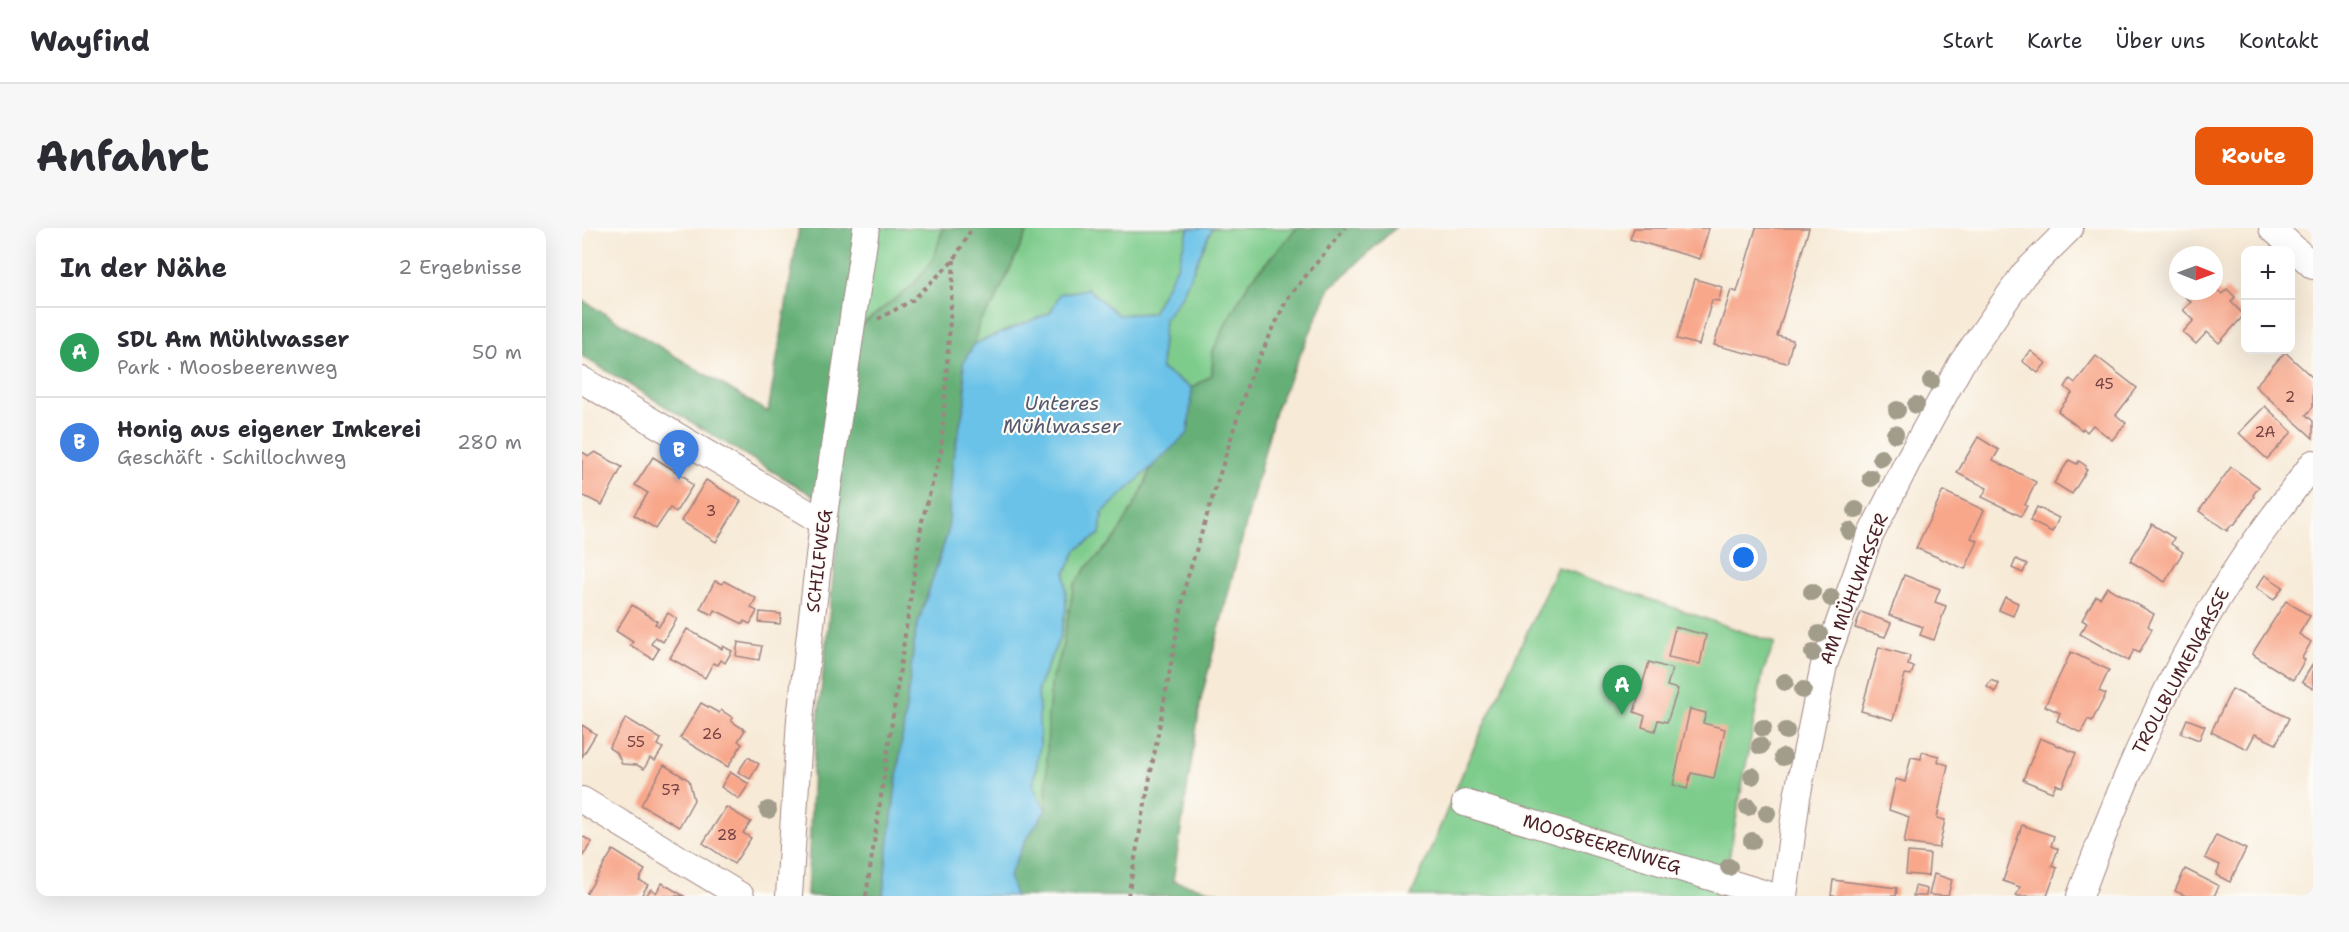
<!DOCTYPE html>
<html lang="de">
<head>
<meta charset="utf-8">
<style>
  :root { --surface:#fff; --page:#f7f7f7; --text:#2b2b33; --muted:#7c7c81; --line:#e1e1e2; --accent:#ea580c }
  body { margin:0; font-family:"Shantell Sans",sans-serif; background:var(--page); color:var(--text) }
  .controls { position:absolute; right:18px; top:18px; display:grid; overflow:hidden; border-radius:12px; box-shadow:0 6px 24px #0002 }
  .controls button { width:54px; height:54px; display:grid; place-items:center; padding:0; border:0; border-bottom:2px solid var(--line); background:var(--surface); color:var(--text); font:30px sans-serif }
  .compass { position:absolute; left:1587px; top:18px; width:54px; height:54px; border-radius:50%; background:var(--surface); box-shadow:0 6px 24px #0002; rotate:91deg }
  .you { position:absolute; left:1162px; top:330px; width:21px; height:21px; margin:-15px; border:4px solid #fff; border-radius:50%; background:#1a73e8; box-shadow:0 0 0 9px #1a73e833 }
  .badge { display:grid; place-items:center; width:39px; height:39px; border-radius:50%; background:var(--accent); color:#fff; font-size:20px; font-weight:700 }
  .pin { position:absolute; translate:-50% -50px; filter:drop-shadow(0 2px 3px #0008) }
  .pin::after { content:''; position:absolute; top:32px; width:21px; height:18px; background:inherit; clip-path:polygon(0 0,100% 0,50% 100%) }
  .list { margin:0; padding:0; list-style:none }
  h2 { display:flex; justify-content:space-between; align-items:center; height:78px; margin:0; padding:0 24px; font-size:26px }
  h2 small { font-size:20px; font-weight:400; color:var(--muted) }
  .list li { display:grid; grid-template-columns:39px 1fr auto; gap:18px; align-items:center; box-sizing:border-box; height:90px; padding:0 24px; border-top:2px solid var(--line) }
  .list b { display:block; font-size:22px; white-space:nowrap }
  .list p { margin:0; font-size:20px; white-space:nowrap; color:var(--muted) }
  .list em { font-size:20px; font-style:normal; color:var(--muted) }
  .map { position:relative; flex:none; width:1731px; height:668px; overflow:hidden; border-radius:12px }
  header { display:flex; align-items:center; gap:36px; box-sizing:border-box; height:84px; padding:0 30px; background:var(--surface); border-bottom:2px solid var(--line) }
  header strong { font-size:28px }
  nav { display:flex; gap:33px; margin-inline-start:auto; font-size:21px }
  .intro { display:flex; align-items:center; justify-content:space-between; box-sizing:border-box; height:144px; padding:0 36px }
  h1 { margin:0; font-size:42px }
  .button { padding:15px 27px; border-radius:12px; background:var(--accent); color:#fff; font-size:21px; font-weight:700 }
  main { display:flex; gap:36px; padding:0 36px }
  aside { flex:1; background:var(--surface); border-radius:12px; box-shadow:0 6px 24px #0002 }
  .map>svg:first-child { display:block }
</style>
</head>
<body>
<header>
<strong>Wayfind</strong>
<nav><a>Start</a><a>Karte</a><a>Über uns</a><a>Kontakt</a></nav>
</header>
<div class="intro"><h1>Anfahrt</h1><a class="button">Route</a></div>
<main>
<aside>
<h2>In der Nähe<small>2 Ergebnisse</small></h2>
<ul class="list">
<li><span class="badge" style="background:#2e9e5b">A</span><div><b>SDL Am Mühlwasser</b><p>Park · Moosbeerenweg</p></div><em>50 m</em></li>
<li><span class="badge" style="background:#3f7fe0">B</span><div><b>Honig aus eigener Imkerei</b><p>Geschäft · Schillochweg</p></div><em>280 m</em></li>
</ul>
</aside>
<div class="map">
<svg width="1731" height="668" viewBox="0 0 1731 668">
  <rect width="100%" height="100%" fill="#fdfcf7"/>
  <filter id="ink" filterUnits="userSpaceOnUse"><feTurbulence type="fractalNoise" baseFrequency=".0167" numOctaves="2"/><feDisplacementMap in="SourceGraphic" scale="12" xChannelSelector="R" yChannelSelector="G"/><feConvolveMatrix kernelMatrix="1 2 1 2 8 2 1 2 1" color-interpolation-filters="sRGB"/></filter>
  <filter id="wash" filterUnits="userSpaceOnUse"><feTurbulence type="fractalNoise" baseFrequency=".008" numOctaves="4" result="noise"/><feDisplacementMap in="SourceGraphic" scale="24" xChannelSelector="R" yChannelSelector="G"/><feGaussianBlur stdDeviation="1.35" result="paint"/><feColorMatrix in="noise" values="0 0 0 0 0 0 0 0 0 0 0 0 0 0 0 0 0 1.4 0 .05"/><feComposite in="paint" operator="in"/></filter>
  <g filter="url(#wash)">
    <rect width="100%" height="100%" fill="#f7ead7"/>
    <g fill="#7ecc8c" stroke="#64765c" stroke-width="1.5">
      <polygon points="284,0 361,0 352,31 331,57 269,105"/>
      <polygon points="447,0 607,0 595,39 570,85 536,87 506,61 478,66 468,85 392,116 397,94 412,75"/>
      <polygon points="630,0 715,0 668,53 646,91 631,123 630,147 610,160 579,141 582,91 600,67"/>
      <polygon points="571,236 559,265 534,309 504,340 492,357 479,426 470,449 466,488 464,582 451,558 458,517 456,460 478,409 484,382 483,345 495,321 518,306 520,285"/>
      <polygon points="975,339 1193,415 1181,444 1140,668 829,668 887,530"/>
    </g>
    <g fill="#66b078" stroke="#586852" stroke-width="1.5">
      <polygon points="217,0 284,0 270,104 331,57 352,30 361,0 447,0 412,75 397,94 392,116 381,135 384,169 371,230 366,304 334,402 304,636 301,668 225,668 231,540 258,284 0,128 0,72 186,184"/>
      <polygon points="715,0 813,0 748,60 693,183 619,471 591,653 651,668 433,668 427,648 443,613 464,582 466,488 470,449 479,426 492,357 504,340 534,309 559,265 571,236 606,205 610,160 630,147 631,123 646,91 668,53"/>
    </g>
    <polygon fill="#6bc2e8" stroke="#5a708a" stroke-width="1.5" points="607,0 630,0 600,67 582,91 579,141 610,160 606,205 520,285 518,306 495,321 483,345 484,382 478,409 456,460 458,517 451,558 464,582 443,613 427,648 433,668 301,668 304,636 334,402 366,304 371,230 384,169 381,135 392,116 468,85 478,66 506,61 536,87 570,85 595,39"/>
    <g id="blocks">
      <g fill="#f8a78b">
        <polygon points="1052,0 1127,0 1118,31 1048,11"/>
        <polygon points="1174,0 1227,0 1195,108 1211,112 1205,135 1132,117 1149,62 1155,64"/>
        <polygon points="1113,51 1140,59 1137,73 1130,72 1117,117 1095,111"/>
        <polygon points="1632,59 1640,66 1645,61 1653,69 1649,74 1662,87 1637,115 1625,104 1614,116 1601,104 1612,92 1601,82 1609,74 1597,63 1632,63"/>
        <polygon points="1449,123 1464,135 1456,145 1440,133"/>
        <polygon points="1703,124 1731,150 1731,179 1724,187 1731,193 1731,210 1673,158"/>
        <polygon points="1514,128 1555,160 1534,187 1544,195 1530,212 1511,197 1505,204 1501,200 1500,202 1476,183 1490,165 1483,159 1488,151 1493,155"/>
        <polygon points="1683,178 1710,204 1685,231 1657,205"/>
        <polygon points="1396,209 1417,222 1411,232 1454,254 1443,277 1445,278 1439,288 1400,269 1405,260 1375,245"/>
        <polygon points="0,224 7,228 13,224 40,239 20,277 0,267"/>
        <polygon points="71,229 106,251 105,253 111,257 94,284 88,280 74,301 52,287 66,265 53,257"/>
        <polygon points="1487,232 1495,236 1497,233 1504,238 1503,241 1505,242 1490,266 1472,255"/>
        <polygon points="1649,239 1677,259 1671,267 1672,269 1652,297 1650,296 1645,303 1617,283"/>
        <polygon points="124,252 159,273 134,314 99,293"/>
        <polygon points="1361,263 1402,282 1389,310 1396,313 1383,341 1334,320"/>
        <polygon points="1455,279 1477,290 1470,304 1448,293"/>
        <polygon points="1570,296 1592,310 1589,316 1601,324 1583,354 1548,333"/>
        <polygon points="1434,331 1445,336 1441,345 1430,340"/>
        <polygon points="1322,347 1358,361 1353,374 1364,378 1352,412 1338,407 1341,399 1307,387"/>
        <polygon points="1683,347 1701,359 1692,372 1674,360"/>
        <polygon points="133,353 140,356 142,353 174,370 169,380 175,383 168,396 162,393 161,396 133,382 131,387 118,381"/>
        <polygon points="1525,359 1572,386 1566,398 1570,401 1557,425 1552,422 1546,433 1498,406 1505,395 1500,392 1514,368 1518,370"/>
        <polygon points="1423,369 1436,375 1431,388 1417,382"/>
        <polygon points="1704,373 1728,388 1717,406 1729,414 1720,430 1723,432 1711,452 1670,426"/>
        <polygon points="50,377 75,393 73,396 77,398 86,385 95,391 81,414 73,409 69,416 77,421 71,431 48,417 51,414 34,403"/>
        <polygon points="178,384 199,386 198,396 177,394"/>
        <polygon points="1279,384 1309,395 1303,409 1273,400"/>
        <polygon points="1093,399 1124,407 1118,436 1086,429"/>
        <polygon points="105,401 140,421 141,418 150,423 143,435 139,432 136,437 131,435 123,450 88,430"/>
        <polygon points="156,414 180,418 177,432 154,428"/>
        <polygon points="1297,419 1328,428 1326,437 1332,439 1329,447 1323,446 1311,492 1279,483"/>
        <polygon points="1489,424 1527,442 1517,463 1524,466 1510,493 1506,491 1499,505 1475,493 1478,485 1463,478"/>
        <polygon points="1067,434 1090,441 1085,458 1096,461 1085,494 1076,492 1073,503 1060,499 1063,488 1052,484"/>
        <polygon points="1731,435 1731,461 1720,454"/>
        <polygon points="1409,452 1417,456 1413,464 1405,459"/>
        <polygon points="1650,461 1707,490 1694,516 1673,506 1665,521 1629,504"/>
        <polygon points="119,475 137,485 139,482 151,490 149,493 163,502 156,513 160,516 146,539 98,510"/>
        <polygon points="1108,481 1124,485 1121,495 1143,501 1132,550 1109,545 1105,561 1091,557"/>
        <polygon points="44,490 79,511 76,517 81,520 73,533 68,530 62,541 55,537 40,536 35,525 27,520"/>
        <polygon points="1605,491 1623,498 1617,512 1599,505"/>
        <polygon points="0,497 14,506 0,529"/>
        <polygon points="1458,510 1494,525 1480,559 1474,556 1470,564 1441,552"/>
        <polygon points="1340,524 1357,528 1356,534 1366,537 1355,590 1363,592 1357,620 1322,615 1327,589 1307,582 1314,551 1323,554 1329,529 1339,531"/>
        <polygon points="166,529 177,536 168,551 156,544"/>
        <polygon points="82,537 107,552 112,572 97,599 59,577"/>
        <polygon points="148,544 167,556 157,571 139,559"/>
        <polygon points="144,579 169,594 161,605 169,610 152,636 121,615"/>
        <polygon points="1440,597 1472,608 1469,618 1476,621 1470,638 1475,640 1465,668 1434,668 1438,659 1421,653"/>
        <polygon points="1634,607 1664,621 1648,654 1634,647 1638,637 1623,630"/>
        <polygon points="0,608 10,614 0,629"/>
        <polygon points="31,622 63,642 57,652 66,657 59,668 3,668"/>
        <polygon points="1326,624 1348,626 1346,648 1324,646"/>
        <polygon points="1603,641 1637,658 1632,668 1604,668 1593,663"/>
        <polygon points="1352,646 1370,652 1366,668 1347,667"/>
        <polygon points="1251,652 1315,660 1314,668 1249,668"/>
        <polygon points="80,655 102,668 64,668 69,661 74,665"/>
        <polygon points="1333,658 1345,661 1344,668 1331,668"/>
      </g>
    </g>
  </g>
  <g filter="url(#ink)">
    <use href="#blocks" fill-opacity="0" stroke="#a08481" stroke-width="1.5"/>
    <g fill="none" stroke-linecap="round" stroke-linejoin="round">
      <g stroke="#a08481" stroke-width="28">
        <g id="minor">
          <polyline points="1690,0 1731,38"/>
          <polyline points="0,152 241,294"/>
          <polyline points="0,572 159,668"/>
          <polyline points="883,575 1191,668"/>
          <polyline points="207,668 218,491 241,294 284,0"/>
          <polyline points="1202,668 1215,569 1242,437 1287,310 1327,231 1379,136 1442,46 1488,0"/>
          <path d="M1498 668C1541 551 1591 435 1661 331 1683 299 1708 267 1731 235"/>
        </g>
      </g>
      <g stroke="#a08481" stroke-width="4" stroke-dasharray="4.5 4.5" stroke-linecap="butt">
        <polyline points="296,91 331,72 372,32 390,0"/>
        <polyline points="284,668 340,293 359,224 372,32"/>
        <polyline points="546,668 604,355 667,152 705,71 763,0"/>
      </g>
      <use href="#minor" stroke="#fff" stroke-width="26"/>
    </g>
    <g fill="#a29c8b">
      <circle cx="1349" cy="153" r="9"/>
      <circle cx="1334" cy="177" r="9"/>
      <circle cx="1315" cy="182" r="9"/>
      <circle cx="1313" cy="206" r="9"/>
      <circle cx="1299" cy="230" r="9"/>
      <circle cx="1289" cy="250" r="9"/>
      <circle cx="1274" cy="282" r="9"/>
      <circle cx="1267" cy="303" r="9"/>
      <circle cx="1230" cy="364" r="9"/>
      <circle cx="1249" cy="370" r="9"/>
      <circle cx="1237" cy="406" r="9"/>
      <circle cx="1231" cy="425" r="9"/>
      <circle cx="1203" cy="454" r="9"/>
      <circle cx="1221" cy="462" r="9"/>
      <circle cx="1181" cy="500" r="9"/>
      <circle cx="1204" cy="503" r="9"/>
      <circle cx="1178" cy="518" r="9"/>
      <circle cx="1201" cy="529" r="9"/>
      <circle cx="1170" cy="548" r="9"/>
      <circle cx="1166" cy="579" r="9"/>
      <circle cx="186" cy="582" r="9"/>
      <circle cx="1185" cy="585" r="9"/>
      <circle cx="1170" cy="613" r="9"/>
      <circle cx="1147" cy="639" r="9"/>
    </g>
  </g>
  <g text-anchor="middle" stroke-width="4.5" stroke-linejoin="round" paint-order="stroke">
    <g font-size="15" fill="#764143">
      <text x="1522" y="161">45</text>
      <text x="1708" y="174">2</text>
      <text x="1683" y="209">2A</text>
      <text x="129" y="288">3</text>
      <text x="130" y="511">26</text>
      <text x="54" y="519">55</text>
      <text x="89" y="567">57</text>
      <text x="145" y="612">28</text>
    </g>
    <g font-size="18" fill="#4a1f2b" stroke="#fdfcf7">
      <text transform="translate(237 333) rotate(-83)" y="6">SCHILFWEG</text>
      <text transform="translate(1272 361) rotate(-69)" y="6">AM MÜHLWASSER</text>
      <text transform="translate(1599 443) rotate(-62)" y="6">TROLLBLUMENGASSE</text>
      <text transform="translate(1020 616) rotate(17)" y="6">MOOSBEERENWEG</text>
    </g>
    <g font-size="20" font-style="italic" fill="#56586d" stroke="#fdfcf7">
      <text x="480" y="182">Unteres<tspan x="480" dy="23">Mühlwasser</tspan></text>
    </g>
  </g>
</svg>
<div class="controls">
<button>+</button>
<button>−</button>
</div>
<svg class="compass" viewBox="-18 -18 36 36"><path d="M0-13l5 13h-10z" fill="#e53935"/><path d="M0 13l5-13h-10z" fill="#7c7c81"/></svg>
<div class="you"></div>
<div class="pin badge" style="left:1040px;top:487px;background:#2e9e5b">A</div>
<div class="pin badge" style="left:97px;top:252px;background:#3f7fe0">B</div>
</div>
</main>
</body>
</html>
